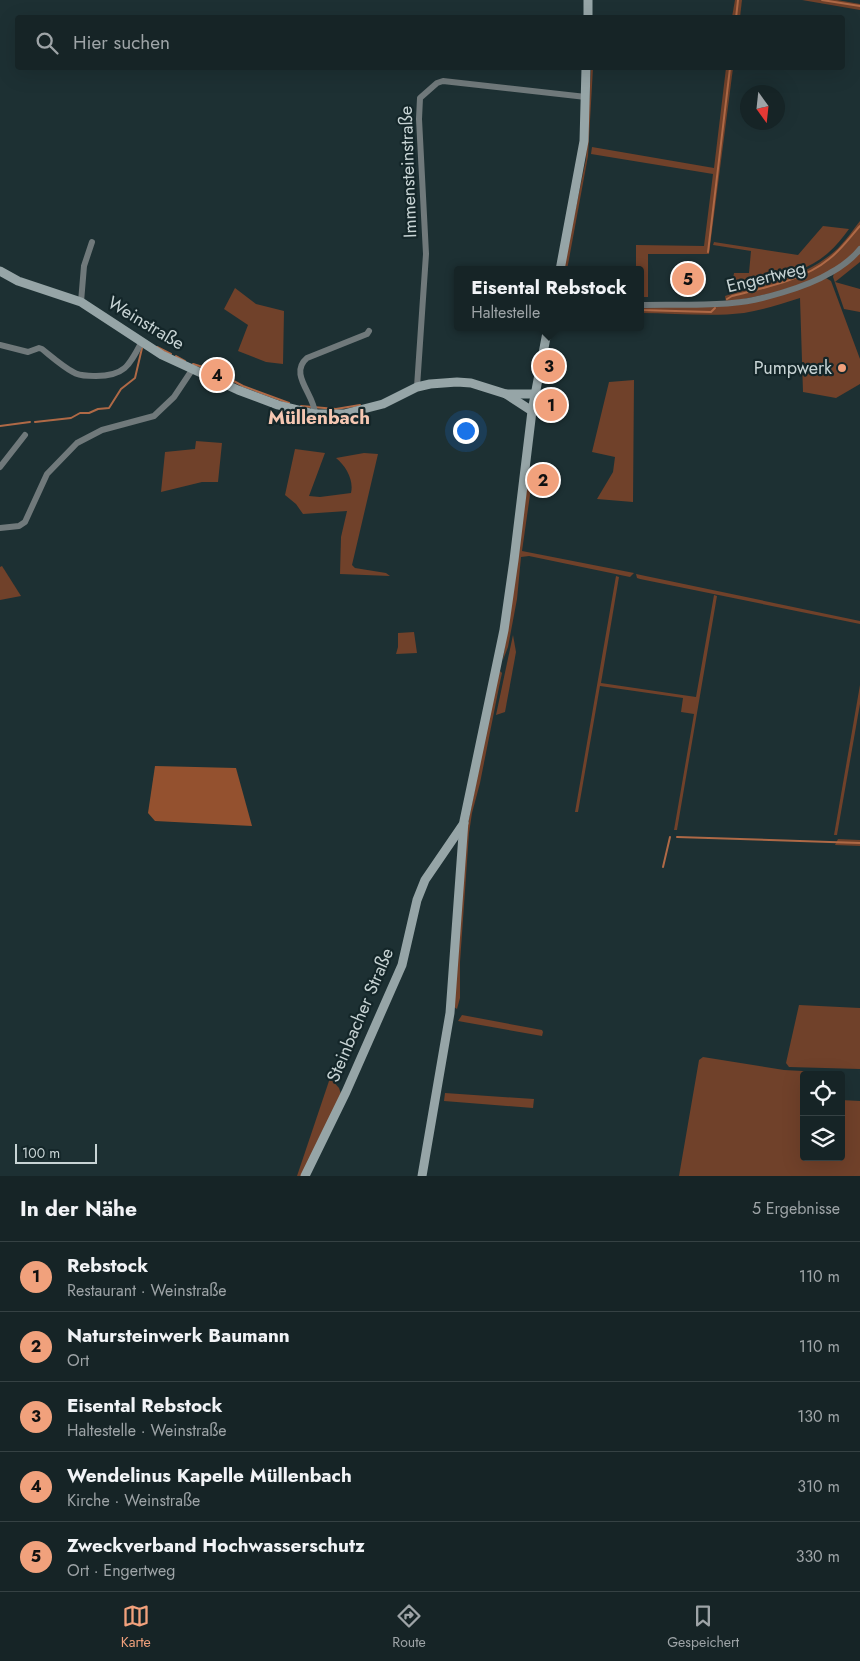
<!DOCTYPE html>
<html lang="de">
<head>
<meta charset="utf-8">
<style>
  :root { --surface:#162426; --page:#1f2c2e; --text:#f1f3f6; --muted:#9ea4a7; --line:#354143; --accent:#f1a17c }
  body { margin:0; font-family:Jost,sans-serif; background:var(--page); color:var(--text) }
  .controls { position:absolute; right:15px; bottom:15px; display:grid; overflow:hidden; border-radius:5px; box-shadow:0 5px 20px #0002 }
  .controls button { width:45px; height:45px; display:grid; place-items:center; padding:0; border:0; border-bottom:1px solid var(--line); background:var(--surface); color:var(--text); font:25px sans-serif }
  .compass { position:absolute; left:740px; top:85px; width:45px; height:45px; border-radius:50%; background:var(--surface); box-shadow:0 5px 20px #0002; rotate:165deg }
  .scale { position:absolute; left:15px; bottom:12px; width:82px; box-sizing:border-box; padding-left:5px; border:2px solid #c8d4d5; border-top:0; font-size:14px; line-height:18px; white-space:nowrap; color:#c8d4d5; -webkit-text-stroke:4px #142629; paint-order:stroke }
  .you { position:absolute; left:465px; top:430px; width:18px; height:18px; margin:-12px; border:4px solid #fff; border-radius:50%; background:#1a73e8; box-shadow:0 0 0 8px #1a73e833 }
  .badge { display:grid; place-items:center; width:32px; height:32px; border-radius:50%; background:var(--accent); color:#111; font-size:16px; font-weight:700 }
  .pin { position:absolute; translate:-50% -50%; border:2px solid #fff; box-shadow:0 1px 5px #0006 }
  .popup { position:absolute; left:454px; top:266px; width:190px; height:65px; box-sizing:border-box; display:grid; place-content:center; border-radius:5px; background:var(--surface); filter:drop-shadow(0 1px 4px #0005); font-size:16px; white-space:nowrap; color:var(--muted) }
  .popup b { font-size:19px; color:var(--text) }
  .popup::after { content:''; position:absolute; left:50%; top:100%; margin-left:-10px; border:10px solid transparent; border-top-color:var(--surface) }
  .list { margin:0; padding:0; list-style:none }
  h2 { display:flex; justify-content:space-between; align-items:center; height:65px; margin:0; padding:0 20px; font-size:21px }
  h2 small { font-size:16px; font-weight:400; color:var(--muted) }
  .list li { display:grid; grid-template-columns:32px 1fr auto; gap:15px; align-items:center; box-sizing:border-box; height:70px; padding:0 20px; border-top:1px solid var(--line) }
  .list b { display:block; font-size:19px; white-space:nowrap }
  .list p { margin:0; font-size:16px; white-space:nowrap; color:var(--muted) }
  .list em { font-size:16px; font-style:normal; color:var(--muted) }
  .icon { flex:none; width:28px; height:28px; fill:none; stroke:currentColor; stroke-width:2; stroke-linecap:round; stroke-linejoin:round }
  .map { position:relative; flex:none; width:860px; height:1176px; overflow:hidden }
  .search { position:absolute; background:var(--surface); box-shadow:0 5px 20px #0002; left:15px; right:15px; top:15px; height:55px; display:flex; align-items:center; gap:12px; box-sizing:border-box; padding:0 18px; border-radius:5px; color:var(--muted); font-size:19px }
  .sheet { height:415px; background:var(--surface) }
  nav { display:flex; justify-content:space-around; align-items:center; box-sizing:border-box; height:70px; border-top:1px solid var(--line); background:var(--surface); font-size:14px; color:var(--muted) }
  nav a { display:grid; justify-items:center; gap:2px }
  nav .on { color:var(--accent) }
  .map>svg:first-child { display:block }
</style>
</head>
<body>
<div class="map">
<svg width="860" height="1176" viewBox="0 0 860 1176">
  <rect width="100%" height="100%" fill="#1d3033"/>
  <g fill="#70412a">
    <polygon points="735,0 742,0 740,17 732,17"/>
    <polygon points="802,0 837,0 860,4 860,10"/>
    <polygon points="591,68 593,68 588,156 567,270 563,270 586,159"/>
    <polygon points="726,68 733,68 709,254 648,254 648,297 640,297 640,270 636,270 636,245 704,246 713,174 591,154 592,147 714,168"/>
    <path d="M860 221V247C853 253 845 262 837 267 804 287 764 296 726 302L725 296C759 284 797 280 826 258 840 249 850 234 860 221Z"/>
    <path d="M823 226 849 229C843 237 836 246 828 253 803 275 763 282 731 290L734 273H749L751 251 713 245 714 242 798 255Z"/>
    <polygon points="860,253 860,262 835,282 860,289 860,312 844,309 833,277 834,273"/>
    <path d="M826 278 831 281 860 359V384L836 398 803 392 800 298C781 304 763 310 744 313 710 317 675 313 640 313V307L723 306Z"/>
    <polygon points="235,288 256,304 284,311 283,364 266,362 238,351 248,325 224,309"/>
    <polygon points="634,380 633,502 597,499 613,472 615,457 592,452 609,382"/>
    <polygon points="196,441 222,443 218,482 202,482 161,492 165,452 195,449"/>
    <path d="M295 449 325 453 309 496 320 497 351 493C354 480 346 466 336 458L364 453 378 454 352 565 355 568 386 573 390 576 340 574 341 537 347 511 303 514 296 504 285 495Z"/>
    <polygon points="526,488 531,488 522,551 634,573 630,577 529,556 521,557 517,599 508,647 503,660"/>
    <polygon points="2,566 21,596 0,600 0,567"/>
    <polygon points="636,574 860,621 860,624 640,579 637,578"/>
    <polygon points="616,576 619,577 601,683 696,697 714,595 717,596 677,830 674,830 694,714 681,712 683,698 600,686 578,812 575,812"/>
    <polygon points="414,632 417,653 396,654 398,647 398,633"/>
    <polygon points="513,635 516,652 505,712 496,715"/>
    <polygon points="500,671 502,673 499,687 480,783 472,813 469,833 460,962 460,998 457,1009 454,1007 467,829 498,672"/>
    <polygon points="860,685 860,704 837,835 834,835"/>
    <polygon points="838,839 860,840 860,846 835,845"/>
    <polygon points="799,1005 860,1008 860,1069 789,1067 786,1063"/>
    <polygon points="462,1015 542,1030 543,1032 542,1036 458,1021"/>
    <polygon points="703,1057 784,1070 821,1072 820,1075 804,1075 804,1157 841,1157 841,1100 860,1101 860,1176 679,1176 699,1060"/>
    <polygon points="330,1078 339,1088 341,1094 302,1176 297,1176"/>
    <polygon points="445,1093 534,1099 533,1108 444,1101"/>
  </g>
  <polygon fill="#94512f" points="155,766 236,768 252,826 155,821 148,813"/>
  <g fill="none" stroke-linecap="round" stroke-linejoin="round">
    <g stroke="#af6946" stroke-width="2">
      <polyline points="822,0 860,6"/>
      <polyline points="736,18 738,0"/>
      <polyline points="708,252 730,68"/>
      <path d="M727 299 732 296C763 288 804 280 829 259 841 250 850 237 860 226"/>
      <polyline points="640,310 711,312 715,308"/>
      <polyline points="157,347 171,354"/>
      <polyline points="176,356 185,361"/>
      <polyline points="193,364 203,367"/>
      <polyline points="209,369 216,367 228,378 243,386 289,403"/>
      <polyline points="301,406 336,409 360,405"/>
      <polyline points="35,422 71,418 80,413 89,413 98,409 109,408 121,389 135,378 142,348"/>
      <polyline points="0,426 30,422"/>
      <polyline points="677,837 860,843"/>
      <polyline points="663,867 670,837"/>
    </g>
    <g stroke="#70797b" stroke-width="6">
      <polyline points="81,302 84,266 92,242"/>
      <path d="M640 305C671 304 702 306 732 303 759 301 807 287 830 273 841 267 852 259 860 249"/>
      <path d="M0 345 28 352 39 348 42 349C52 357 62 366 73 372 80 377 88 375 96 376 124 376 129 366 141 343"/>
      <polyline points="417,387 426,254 419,119 420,98 437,83 443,81 586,97"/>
      <path d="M315 414C315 395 288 374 307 358L367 334 369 331"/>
      <polyline points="0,467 25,435"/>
      <polyline points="0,528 19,526 25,522 47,474 77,443 102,430 154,416 174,397 192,370"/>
    </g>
    <g stroke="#96a5a7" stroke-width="9">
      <polyline points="588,18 588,0"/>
      <polyline points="560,270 584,141 586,68"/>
      <polyline points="0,271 18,281 81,302 162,355 238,390 278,405 315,414 344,414 383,404 417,387 430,384 457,382 471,383 506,394 532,411"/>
      <polyline points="506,394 535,394"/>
      <polyline points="305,1176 346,1092 402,965 417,900 425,880 464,823"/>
      <polyline points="422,1176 450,1013 464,821 504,630 514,560 532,411 548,327"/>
    </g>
  </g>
  <circle fill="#f1a17c" stroke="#142629" stroke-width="2" cx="842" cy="368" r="5"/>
  <g text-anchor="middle" stroke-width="4.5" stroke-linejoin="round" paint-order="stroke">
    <g font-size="18" fill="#c8d4d5" stroke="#142629">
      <text transform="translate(408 172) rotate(-92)" y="6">Immensteinstraße</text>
      <text transform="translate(766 277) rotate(-14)" y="6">Engertweg</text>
      <text transform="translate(146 323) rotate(31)" y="6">Weinstraße</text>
      <text transform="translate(360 1015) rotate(-67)" y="6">Steinbacher Straße</text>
    </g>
    <g font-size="18" fill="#c8d4d5" stroke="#142629" text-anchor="end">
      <text x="832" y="374">Pumpwerk</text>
    </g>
    <g font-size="19" font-weight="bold" fill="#f5c7b2" stroke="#142629">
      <text x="319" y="424">Müllenbach</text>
    </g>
  </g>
</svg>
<div class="controls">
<button><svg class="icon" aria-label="locate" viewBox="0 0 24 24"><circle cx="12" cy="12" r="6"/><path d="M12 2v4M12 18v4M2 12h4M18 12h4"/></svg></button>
<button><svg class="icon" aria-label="layers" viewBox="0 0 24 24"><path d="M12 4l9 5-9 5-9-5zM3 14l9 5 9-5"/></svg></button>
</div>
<svg class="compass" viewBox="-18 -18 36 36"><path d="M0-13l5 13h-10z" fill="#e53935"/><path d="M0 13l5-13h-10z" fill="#9ea4a7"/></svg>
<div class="scale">100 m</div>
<div class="you"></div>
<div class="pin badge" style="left:551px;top:405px">1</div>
<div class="pin badge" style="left:543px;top:480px">2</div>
<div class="pin badge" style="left:549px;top:366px">3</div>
<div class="popup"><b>Eisental Rebstock</b>Haltestelle</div>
<div class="pin badge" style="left:217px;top:375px">4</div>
<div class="pin badge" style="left:688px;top:279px">5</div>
<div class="search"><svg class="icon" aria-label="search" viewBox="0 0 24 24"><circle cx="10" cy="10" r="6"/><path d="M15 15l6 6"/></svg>Hier suchen</div>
</div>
<section class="sheet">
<h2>In der Nähe<small>5 Ergebnisse</small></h2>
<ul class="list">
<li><span class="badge">1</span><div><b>Rebstock</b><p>Restaurant · Weinstraße</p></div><em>110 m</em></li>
<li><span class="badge">2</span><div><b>Natursteinwerk Baumann</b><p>Ort</p></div><em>110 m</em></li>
<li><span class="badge">3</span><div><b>Eisental Rebstock</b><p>Haltestelle · Weinstraße</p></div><em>130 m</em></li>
<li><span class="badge">4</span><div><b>Wendelinus Kapelle Müllenbach</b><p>Kirche · Weinstraße</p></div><em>310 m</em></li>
<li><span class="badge">5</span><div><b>Zweckverband Hochwasserschutz</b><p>Ort · Engertweg</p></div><em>330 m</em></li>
</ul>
</section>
<nav>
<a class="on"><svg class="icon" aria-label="map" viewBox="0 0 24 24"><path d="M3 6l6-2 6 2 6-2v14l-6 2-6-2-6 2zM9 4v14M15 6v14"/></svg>Karte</a>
<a><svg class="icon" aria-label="directions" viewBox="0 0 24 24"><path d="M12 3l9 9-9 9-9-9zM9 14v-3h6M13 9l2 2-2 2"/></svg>Route</a>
<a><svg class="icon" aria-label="saved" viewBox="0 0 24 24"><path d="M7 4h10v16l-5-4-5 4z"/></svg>Gespeichert</a>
</nav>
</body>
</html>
